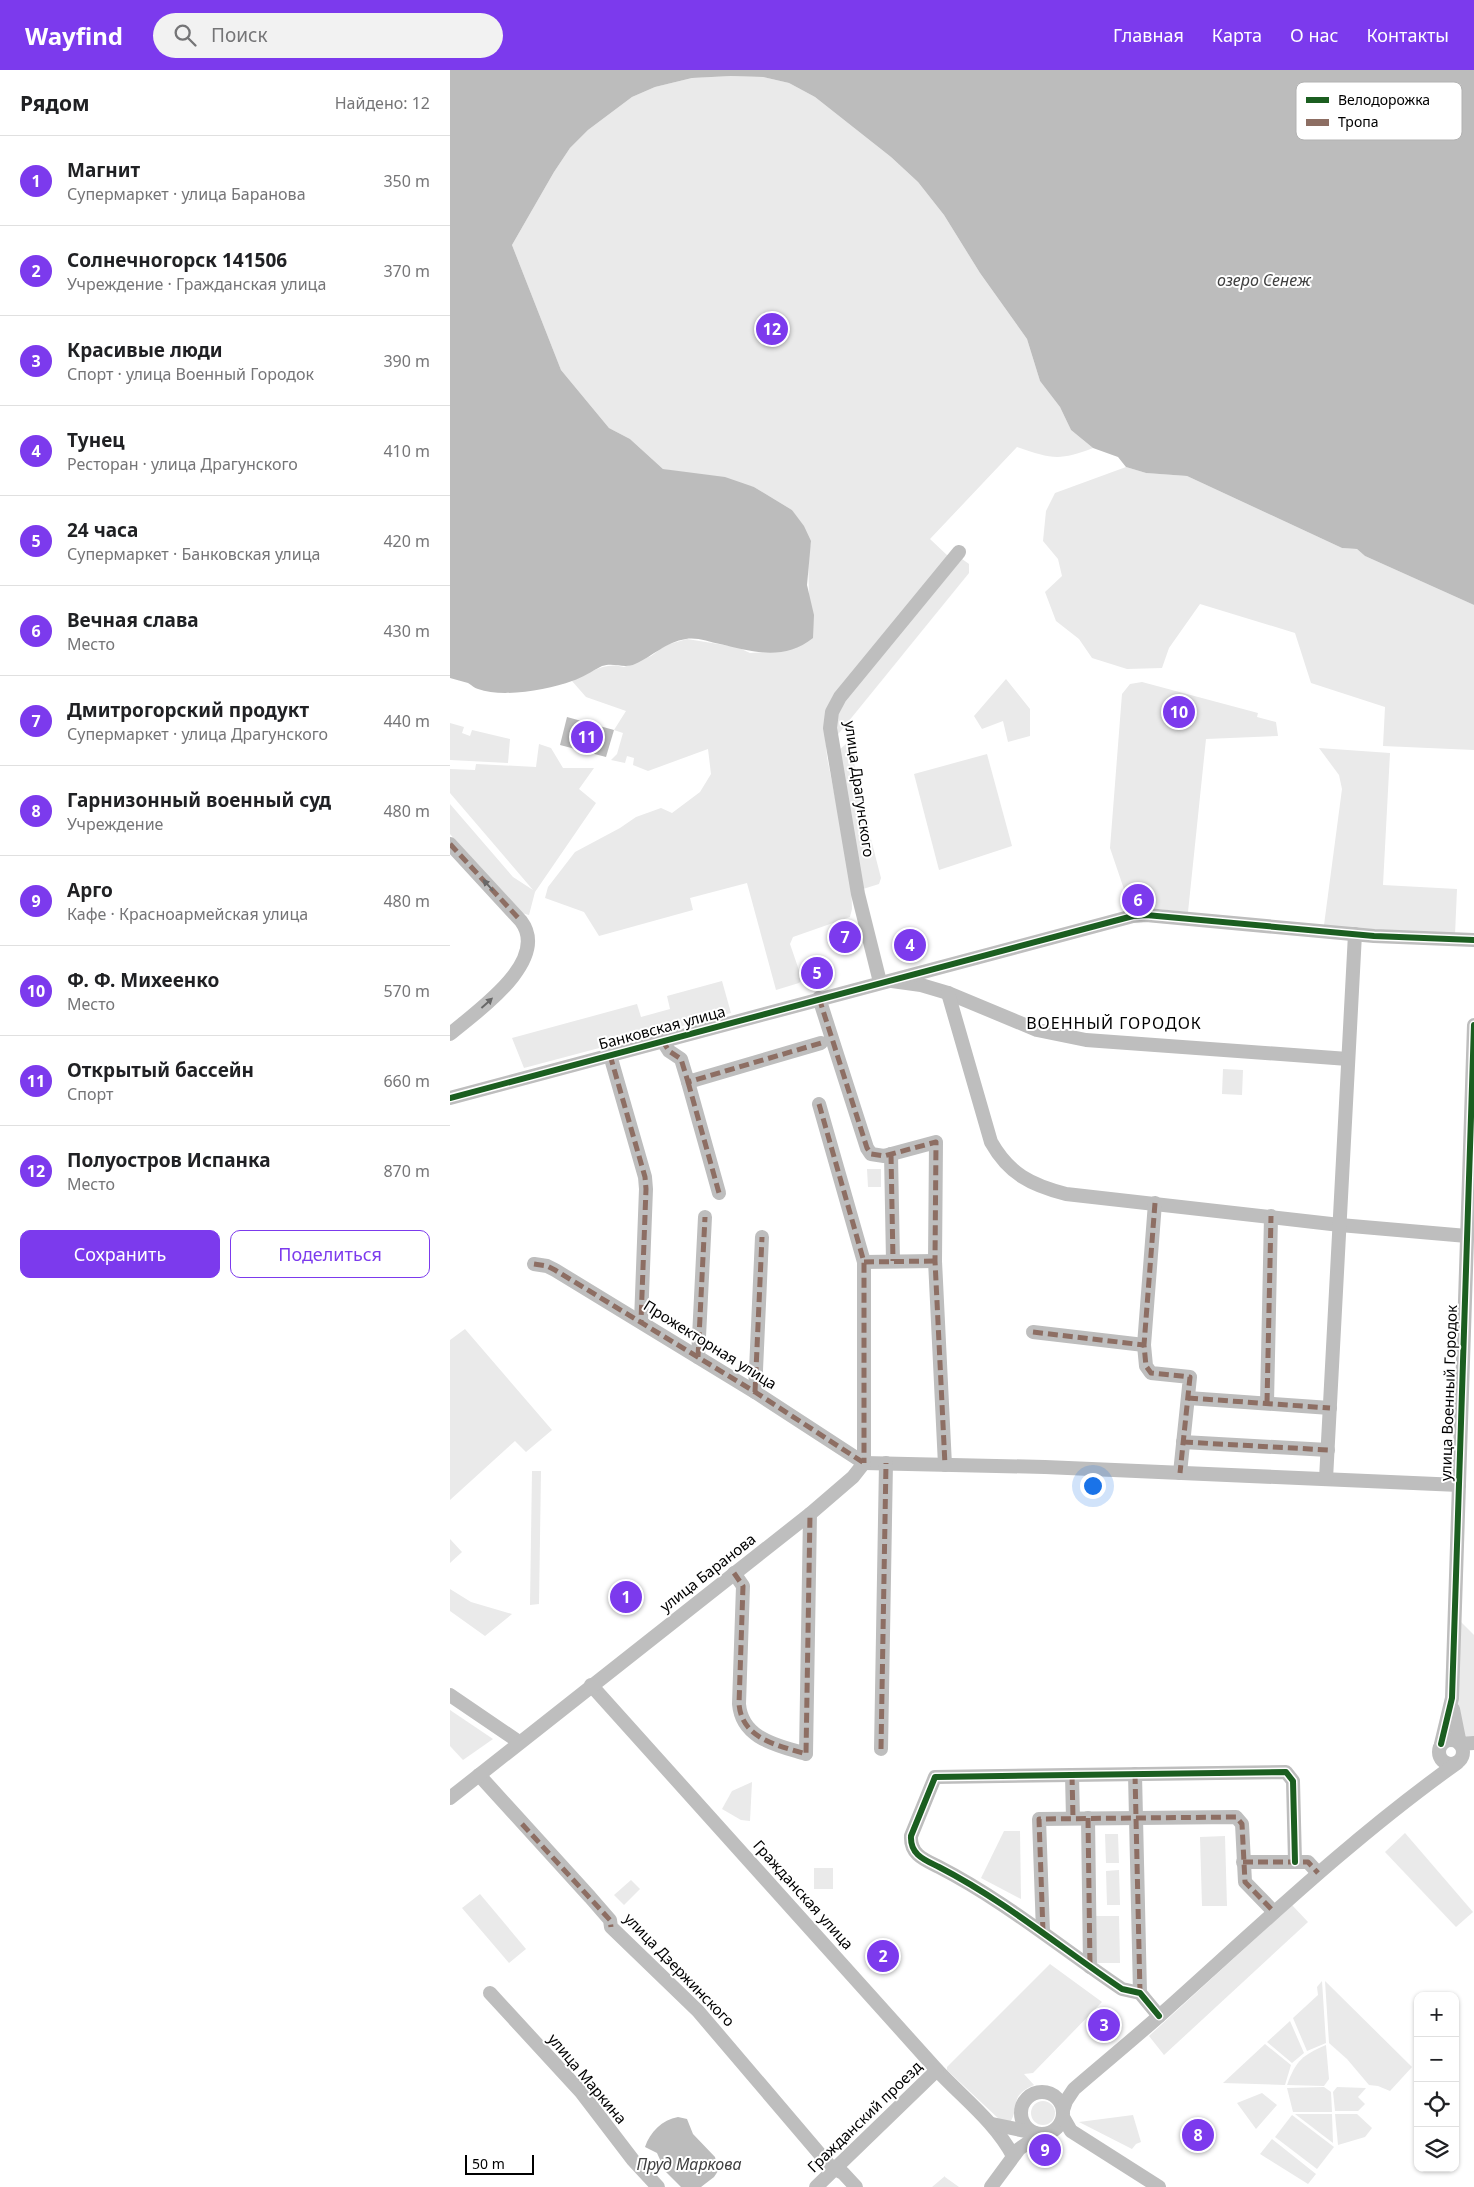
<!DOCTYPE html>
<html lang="ru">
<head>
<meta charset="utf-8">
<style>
  :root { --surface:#fff; --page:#f2f2f2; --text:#202124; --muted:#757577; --line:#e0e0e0; --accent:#7c3aed }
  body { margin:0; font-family:"Noto Sans",sans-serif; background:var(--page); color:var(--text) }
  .controls { position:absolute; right:15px; bottom:15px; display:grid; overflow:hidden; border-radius:10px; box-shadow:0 1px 4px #0004 }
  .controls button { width:45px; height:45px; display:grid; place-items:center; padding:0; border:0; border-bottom:1px solid var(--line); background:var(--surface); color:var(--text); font:25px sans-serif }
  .scale { position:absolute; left:15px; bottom:12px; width:69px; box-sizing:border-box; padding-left:5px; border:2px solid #000; border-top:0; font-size:14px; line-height:18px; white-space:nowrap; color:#000; -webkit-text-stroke:4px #fff; paint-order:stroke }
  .you { position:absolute; left:642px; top:1415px; width:18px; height:18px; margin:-12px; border:4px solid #fff; border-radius:50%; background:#1a73e8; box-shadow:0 0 0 8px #1a73e833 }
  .badge { display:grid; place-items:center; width:32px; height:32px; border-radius:50%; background:var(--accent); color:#fff; font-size:16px; font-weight:700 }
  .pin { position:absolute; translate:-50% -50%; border:2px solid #fff; box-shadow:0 1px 5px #0006 }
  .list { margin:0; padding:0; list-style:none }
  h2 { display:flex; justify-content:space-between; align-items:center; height:65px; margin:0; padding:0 20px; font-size:21px }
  h2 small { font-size:16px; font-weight:400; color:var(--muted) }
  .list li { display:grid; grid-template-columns:32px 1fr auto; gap:15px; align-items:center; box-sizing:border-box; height:90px; padding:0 20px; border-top:1px solid var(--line) }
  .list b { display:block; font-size:19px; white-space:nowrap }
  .list p { margin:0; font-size:16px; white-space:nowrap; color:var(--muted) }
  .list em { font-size:16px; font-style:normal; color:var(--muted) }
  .actions { display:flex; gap:10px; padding:15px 20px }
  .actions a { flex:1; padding:11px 0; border:1px solid var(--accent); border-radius:10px; text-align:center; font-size:18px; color:var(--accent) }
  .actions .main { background:var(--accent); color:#fff }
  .icon { flex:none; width:28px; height:28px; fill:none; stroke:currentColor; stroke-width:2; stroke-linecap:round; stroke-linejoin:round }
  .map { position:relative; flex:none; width:1024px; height:2117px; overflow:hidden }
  header { display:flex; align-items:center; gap:30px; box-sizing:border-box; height:70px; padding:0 25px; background:var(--accent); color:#fff }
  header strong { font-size:24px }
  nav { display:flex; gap:28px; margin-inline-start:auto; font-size:18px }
  .search { width:350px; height:45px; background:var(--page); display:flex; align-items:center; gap:12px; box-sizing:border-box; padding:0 18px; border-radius:28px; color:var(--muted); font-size:19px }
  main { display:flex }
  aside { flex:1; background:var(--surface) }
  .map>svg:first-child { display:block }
</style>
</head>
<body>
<header>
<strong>Wayfind</strong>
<div class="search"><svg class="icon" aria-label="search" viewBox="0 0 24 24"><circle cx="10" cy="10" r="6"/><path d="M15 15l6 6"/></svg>Поиск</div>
<nav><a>Главная</a><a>Карта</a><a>О нас</a><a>Контакты</a></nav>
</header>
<main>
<aside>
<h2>Рядом<small>Найдено: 12</small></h2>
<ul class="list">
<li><span class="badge">1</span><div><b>Магнит</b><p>Супермаркет · улица Баранова</p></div><em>350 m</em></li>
<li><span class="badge">2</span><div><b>Солнечногорск 141506</b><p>Учреждение · Гражданская улица</p></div><em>370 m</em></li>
<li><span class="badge">3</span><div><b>Красивые люди</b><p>Спорт · улица Военный Городок</p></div><em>390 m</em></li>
<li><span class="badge">4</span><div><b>Тунец</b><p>Ресторан · улица Драгунского</p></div><em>410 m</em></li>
<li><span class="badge">5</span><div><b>24 часа</b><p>Супермаркет · Банковская улица</p></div><em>420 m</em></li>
<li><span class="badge">6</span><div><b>Вечная слава</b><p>Место</p></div><em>430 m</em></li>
<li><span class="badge">7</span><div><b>Дмитрогорский продукт</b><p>Супермаркет · улица Драгунского</p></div><em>440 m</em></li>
<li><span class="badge">8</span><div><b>Гарнизонный военный суд</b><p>Учреждение</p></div><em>480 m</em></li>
<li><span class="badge">9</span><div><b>Арго</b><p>Кафе · Красноармейская улица</p></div><em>480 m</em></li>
<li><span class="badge">10</span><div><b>Ф. Ф. Михеенко</b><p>Место</p></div><em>570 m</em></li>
<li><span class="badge">11</span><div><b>Открытый бассейн</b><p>Спорт</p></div><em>660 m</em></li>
<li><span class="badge">12</span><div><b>Полуостров Испанка</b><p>Место</p></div><em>870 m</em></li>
</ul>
<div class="actions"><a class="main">Сохранить</a><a>Поделиться</a></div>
</aside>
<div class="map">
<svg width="1024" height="2117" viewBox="0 0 1024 2117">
  <rect width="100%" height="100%" fill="#fff"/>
  <g fill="#eaeaea">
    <path d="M281 6 313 7 339 13 365 27 441 87 468 112 494 145 530 203 577 269 590 311 610 337 621 360 643 378C609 391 602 389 567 377L480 469 498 486 387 626 375 664 377 687 401 808 402 839 400 847 343 867 340 874 352 909 349 913 326 920 297 813 240 828 243 840 149 866 134 842 95 828 98 817 125 782 170 758 186 747 211 738 222 743 250 722 261 704 258 679 198 701 183 695 184 688 177 686 175 693 161 690 167 684 173 663 164 660 176 641 136 627 122 611C139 603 155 591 174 597L201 586 216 575 237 569 287 577 300 583 316 582 359 527 358 486 361 472 342 440 304 417 213 399 180 369 159 358 111 300 62 175 104 102 120 78 138 60 182 27 205 17 242 8Z"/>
    <polygon points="676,397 696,403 737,406 892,478 907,479 915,486 1024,535 1024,680 933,676 935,637 861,613 845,563 750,534 719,578 712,598 677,599 642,588 629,569 606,551 595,522 612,506 608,489 593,471 596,441 605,423"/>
    <polygon points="512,489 519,494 519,503 385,668 387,639"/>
    <polygon points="556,609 580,639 580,666 558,672 553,651 532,659 524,646"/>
    <polygon points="692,612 808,643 807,647 826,652 828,666 756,669 738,842 697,838 697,825 677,828 660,778 672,624 680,614"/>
    <polygon points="0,653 14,657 12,663 20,666 22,660 60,669 58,693 0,690"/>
    <polygon points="397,673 402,675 407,715 431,808 429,814 413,819 388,681"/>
    <polygon points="89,674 101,678 113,698 144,698 129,719 146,733 85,822 79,845 68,842 0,764 0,734 63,807 83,820 0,723 0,699 25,700 26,694 86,697"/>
    <polygon points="869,678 940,683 933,815 1007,819 1005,865 924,861 874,855 892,719 889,705"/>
    <polygon points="537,684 562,776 489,800 464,704"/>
    <polygon points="272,911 281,943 74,998 62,968 187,934 191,947 220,939 217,926"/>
    <polygon points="773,999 793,1000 792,1025 772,1024"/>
    <polygon points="417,1099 431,1099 431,1117 418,1117"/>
    <polygon points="15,1259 102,1360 76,1382 65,1371 0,1430 0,1270"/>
    <polygon points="82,1401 91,1401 89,1534 80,1535"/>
    <polygon points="0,1469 12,1482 0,1493"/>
    <polygon points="0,1519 21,1532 62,1544 35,1566 0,1541"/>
    <polygon points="1009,1550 1024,1565 1024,1670 1013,1666 1007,1657"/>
    <polygon points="0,1640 43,1669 13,1690 0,1676"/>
    <polygon points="302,1712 300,1751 291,1750 272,1739 282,1721"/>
    <polygon points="554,1761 570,1761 571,1829 531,1808"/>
    <polygon points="955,1763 1023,1842 1006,1857 935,1782"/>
    <polygon points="655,1764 668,1764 669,1793 656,1793"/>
    <polygon points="775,1766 777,1836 752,1836 750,1767"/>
    <rect x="364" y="1798" width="19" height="21"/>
    <polygon points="669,1800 670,1835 657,1835 656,1801"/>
    <polygon points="181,1810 190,1819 174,1835 164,1825"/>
    <polygon points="30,1824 76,1879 59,1893 12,1838"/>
    <polygon points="842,1835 858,1852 714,1985 699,1966"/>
    <polygon points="645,1846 669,1846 670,1893 646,1893"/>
    <path d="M600 1894 652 1932 583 2003 574 2004 584 2015C559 2026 570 2034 561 2051H551L497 2000V1997Z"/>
    <polygon points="872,1911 876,1973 857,1981 843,1948 868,1925 867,1917"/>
    <polygon points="875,1911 962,1997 940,2021 928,2016 919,2015 897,1989 879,1973"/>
    <polygon points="840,1951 854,1983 842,1993 817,1972"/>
    <polygon points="815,1974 841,1995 835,2015 773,2013"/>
    <path d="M876 1975 879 2009 874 2016 837 2015C846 1990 853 1985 876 1975Z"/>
    <polygon points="874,2017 881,2022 882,2042 843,2042 837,2018"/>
    <polygon points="887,2017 916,2018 908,2027 915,2034 908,2041 885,2041 883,2022"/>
    <polygon points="812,2023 827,2035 806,2059 787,2033"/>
    <circle cx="593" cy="2043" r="12"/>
    <polygon points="845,2044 882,2044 883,2073"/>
    <polygon points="885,2044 907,2044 922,2058 915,2067 888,2075"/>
    <polygon points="683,2045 691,2072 686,2074 682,2079 629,2052"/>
    <polygon points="842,2045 884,2077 867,2099 825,2067"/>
    <polygon points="822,2069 866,2104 858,2114 810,2084"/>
    <polygon points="495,2106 495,2107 509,2117 482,2117"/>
  </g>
  <g fill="#bcbcbc">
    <path d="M0 0H1024V535L915 486 907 479 892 478 737 406 696 403 676 397 668 387 643 378 621 360 610 337 590 311 577 269 530 203 494 145 468 112 441 87 365 27 339 13 313 7 281 6 242 8 205 17 182 27 138 60 120 78 104 102 62 175 111 300 159 358 180 369 213 399 275 407 304 417 342 440 354 456 361 471 357 515 364 545 363 568C334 591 303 582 270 574 259 572 247 567 236 569 216 572 203 586 185 594 174 599 164 592 152 596 142 601 132 608 122 611 98 620 52 628 28 619 24 618 22 615 18 613 12 611 6 610 0 608Z"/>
    <polygon points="117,647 164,660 156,687 110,675"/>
    <path d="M228 2047 237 2049 243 2064 265 2087 268 2101 264 2107 251 2117H231L215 2101 207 2083 195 2077C200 2062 212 2050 228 2047Z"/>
  </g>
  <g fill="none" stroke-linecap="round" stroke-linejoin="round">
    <g stroke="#bebebe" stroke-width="14">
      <path d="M0 774 71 851C101 891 26 942 0 964"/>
      <polyline points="442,911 471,915 498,923 587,960 636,970 898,989"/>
      <polyline points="430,912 408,824 380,658 382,642 390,627 509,482"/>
      <path d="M498 923 541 1072C559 1104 581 1115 616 1124L890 1155 1017 1166"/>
      <polyline points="369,928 417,1078 421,1084 434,1086 486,1072 485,1191 495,1395"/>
      <polyline points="212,970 219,981 231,989 238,1012 371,973"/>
      <polyline points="160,985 195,1107 196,1119 191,1251"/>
      <polyline points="238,1012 269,1123"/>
      <polyline points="0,1028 683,846 696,845 924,866 1024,870"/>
      <polyline points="369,1034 414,1192 414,1393"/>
      <polyline points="441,1084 443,1191"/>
      <polyline points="705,1133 694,1275 696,1296 701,1303 740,1307 730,1403"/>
      <polyline points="414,1192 485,1191"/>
      <polyline points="84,1194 97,1196 105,1200 305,1322 414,1393"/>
      <polyline points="583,1262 694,1275"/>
      <polyline points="248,1287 255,1147"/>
      <polyline points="305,1322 312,1167"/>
      <polyline points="738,1328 880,1338"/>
      <polyline points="817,1333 821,1146"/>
      <polyline points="733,1372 878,1380"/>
      <polyline points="414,1393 595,1397 1009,1415"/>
      <polyline points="876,1409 905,864"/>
      <path d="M284 1503 293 1516 289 1634C292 1669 327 1675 356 1684L360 1444"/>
      <path d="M141 1615 487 2000C513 2028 545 2052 563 2086"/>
      <polyline points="0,1625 69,1672"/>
      <polyline points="1003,1639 1010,1674 1024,1673"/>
      <circle cx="1001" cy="1682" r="12"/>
      <polyline points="991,1674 1002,1628 1024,955"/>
      <polyline points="431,1679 436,1393"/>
      <polyline points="685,1704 690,1923"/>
      <polyline points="29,1705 140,1827 160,1850 161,1857 248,1941 380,2096 393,2103 406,2117"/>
      <polyline points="622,1705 623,1748"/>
      <polyline points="0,1728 360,1444 403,1407 414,1393"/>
      <polyline points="638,1748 640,1897"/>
      <polyline points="793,1792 858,1792 868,1803"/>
      <polyline points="593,1862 589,1749 786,1747 792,1754 795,1812 824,1842"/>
      <polyline points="40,1923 131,2022 183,2090 208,2117"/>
      <path d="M709 1946 690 1923 672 1919C611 1878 555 1831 489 1797 475 1790 460 1785 461 1766L485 1707 836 1702 843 1711 845 1792"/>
      <circle cx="592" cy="2043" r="21"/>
      <path d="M613 2040 616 2031 624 2019C654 1993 686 1967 716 1940 811 1855 903 1767 1007 1693"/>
      <polyline points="613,2047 621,2061 709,2117"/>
      <polyline points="542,2054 585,2063"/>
      <polyline points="366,2117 487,2000"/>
      <polyline points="541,2117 569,2079 591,2064"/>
    </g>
    <g stroke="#8d6e63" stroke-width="5" stroke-dasharray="10 5" stroke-linecap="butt">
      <polyline points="0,774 71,851"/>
      <polyline points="369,928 417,1078 421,1084 434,1086 486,1072 485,1191 495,1395"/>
      <polyline points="212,970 219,981 231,989 238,1012 371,973"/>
      <polyline points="160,985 195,1107 196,1119 191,1251"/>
      <polyline points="238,1012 269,1123"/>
      <polyline points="369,1034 414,1192 414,1393"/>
      <polyline points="441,1084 443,1191"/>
      <polyline points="705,1133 694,1275 696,1296 701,1303 740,1307 730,1403"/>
      <polyline points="414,1192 485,1191"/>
      <polyline points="84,1194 97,1196 105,1200 305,1322 414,1393"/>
      <polyline points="583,1262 694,1275"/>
      <polyline points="248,1287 255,1147"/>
      <polyline points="305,1322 312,1167"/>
      <polyline points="738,1328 880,1338"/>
      <polyline points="817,1333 821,1146"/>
      <polyline points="733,1372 878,1380"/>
      <path d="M284 1503 293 1516 289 1634C292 1669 327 1675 356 1684L360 1444"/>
      <polyline points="431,1679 436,1393"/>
      <polyline points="685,1704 690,1923"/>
      <polyline points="622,1705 623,1748"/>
      <polyline points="638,1748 640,1897"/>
      <polyline points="72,1754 160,1850 161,1857"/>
      <polyline points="793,1792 858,1792 868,1803"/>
      <polyline points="593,1862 589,1749 786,1747 792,1754 795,1812 824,1842"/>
    </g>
    <g stroke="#fff" stroke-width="9">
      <g id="cycleway">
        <polyline points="0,1028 683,846 696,845 924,866 1024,870"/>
        <polyline points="991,1674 1002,1628 1024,955"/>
        <path d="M709 1946 690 1923 672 1919C611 1878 555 1831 489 1797 475 1790 460 1785 461 1766L485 1707 836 1702 843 1711 845 1792"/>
      </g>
    </g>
    <use href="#cycleway" stroke="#1b5e20" stroke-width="6"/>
  </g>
  <defs><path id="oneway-solid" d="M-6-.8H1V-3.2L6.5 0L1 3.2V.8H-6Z" transform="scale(1.25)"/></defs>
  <g fill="#686868">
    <use href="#oneway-solid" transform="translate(38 815) rotate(-132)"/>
    <use href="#oneway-solid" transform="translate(37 933) rotate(-42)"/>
  </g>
  <g text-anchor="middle" stroke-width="4" stroke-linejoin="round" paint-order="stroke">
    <g font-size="15" fill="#000" stroke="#fff">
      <text transform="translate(409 719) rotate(82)" y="5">улица Драгунского</text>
      <text transform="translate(212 958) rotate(-15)" y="5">Банковская улица</text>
      <text transform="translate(260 1275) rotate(32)" y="5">Прожекторная улица</text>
      <text transform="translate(999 1323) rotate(-88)" y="5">улица Военный Городок</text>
      <text transform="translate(258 1503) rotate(-38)" y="5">улица Баранова</text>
      <text transform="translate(353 1825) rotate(48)" y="5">Гражданская улица</text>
      <text transform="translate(229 1900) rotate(46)" y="5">улица Дзержинского</text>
      <text transform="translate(137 2009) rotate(50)" y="5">улица Маркина</text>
      <text transform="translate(415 2047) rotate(-44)" y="5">Гражданский проезд</text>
    </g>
    <g font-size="16" font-style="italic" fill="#404040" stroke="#fff">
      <text x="814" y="216">озеро Сенеж</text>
      <text x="239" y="2100">Пруд Маркова</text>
    </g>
    <g font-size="16" letter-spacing="1" fill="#000" stroke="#fff">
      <text x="664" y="959">ВОЕННЫЙ ГОРОДОК</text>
    </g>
  </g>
  <rect x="846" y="12" width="166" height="58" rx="8" fill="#fff" stroke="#b2b2b2" stroke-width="1"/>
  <rect x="856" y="27" width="23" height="6" fill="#1b5e20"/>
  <rect x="856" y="49" width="23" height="7" fill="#8d6e63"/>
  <g font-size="14" fill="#000">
    <text x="888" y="35">Велодорожка</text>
    <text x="888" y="57">Тропа</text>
  </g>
</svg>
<div class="controls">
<button>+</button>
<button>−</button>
<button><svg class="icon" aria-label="locate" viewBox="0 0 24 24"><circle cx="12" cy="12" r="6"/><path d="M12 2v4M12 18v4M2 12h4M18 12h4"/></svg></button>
<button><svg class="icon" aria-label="layers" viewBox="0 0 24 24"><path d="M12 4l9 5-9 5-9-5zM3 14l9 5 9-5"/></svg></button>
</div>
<div class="scale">50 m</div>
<div class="you"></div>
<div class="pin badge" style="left:176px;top:1527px">1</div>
<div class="pin badge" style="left:433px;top:1886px">2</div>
<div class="pin badge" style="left:654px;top:1955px">3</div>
<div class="pin badge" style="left:460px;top:875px">4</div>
<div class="pin badge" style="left:367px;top:903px">5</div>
<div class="pin badge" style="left:688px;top:830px">6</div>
<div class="pin badge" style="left:395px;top:867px">7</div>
<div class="pin badge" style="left:748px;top:2065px">8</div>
<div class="pin badge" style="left:595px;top:2080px">9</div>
<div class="pin badge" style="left:729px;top:642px">10</div>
<div class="pin badge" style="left:137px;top:667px">11</div>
<div class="pin badge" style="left:322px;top:259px">12</div>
</div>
</main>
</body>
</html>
